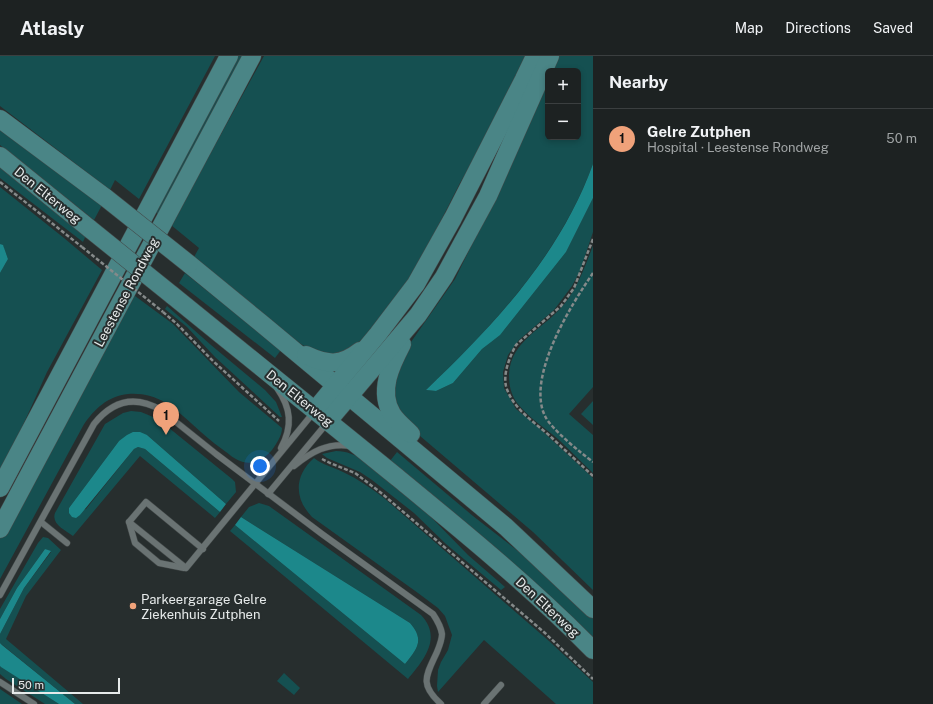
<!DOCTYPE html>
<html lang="en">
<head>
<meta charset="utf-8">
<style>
  :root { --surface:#1d2222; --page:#2a2f2f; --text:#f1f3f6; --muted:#a0a4a5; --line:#3b3f40; --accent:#f0a27a }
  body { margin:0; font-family:"Public Sans",sans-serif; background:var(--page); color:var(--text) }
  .controls { position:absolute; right:12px; top:12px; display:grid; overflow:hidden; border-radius:6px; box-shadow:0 2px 6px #0003 }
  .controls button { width:36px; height:36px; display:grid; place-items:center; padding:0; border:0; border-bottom:1px solid var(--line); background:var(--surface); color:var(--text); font:20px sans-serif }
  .scale { position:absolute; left:12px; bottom:10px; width:108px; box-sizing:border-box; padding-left:4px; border:2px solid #e6eaea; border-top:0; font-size:11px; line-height:14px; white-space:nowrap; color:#e6eaea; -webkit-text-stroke:3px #272e2e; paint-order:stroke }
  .you { position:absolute; left:260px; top:410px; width:14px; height:14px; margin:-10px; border:3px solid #fff; border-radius:50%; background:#1a73e8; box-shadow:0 0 0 6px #1a73e833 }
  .badge { display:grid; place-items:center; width:26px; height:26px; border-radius:50%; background:var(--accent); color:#111; font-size:13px; font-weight:700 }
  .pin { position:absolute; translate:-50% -33px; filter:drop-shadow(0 1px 2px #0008) }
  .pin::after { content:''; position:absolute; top:21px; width:14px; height:12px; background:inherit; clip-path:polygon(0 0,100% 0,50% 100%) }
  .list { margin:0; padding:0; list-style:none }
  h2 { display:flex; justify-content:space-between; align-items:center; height:52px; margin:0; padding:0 16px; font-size:17px }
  h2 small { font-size:13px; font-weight:400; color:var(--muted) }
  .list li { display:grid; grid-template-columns:26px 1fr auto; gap:12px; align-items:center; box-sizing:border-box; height:60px; padding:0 16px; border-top:1px solid var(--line) }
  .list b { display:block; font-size:15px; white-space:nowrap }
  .list p { margin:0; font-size:13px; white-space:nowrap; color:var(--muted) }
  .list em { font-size:13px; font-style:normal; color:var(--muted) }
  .map { position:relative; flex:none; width:593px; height:648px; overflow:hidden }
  header { display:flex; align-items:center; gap:24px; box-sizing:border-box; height:56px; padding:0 20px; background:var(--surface); border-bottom:1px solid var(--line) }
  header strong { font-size:19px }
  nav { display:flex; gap:22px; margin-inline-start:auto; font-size:14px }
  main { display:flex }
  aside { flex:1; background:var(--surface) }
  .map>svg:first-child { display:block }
</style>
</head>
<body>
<header>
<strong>Atlasly</strong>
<nav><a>Map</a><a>Directions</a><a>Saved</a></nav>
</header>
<main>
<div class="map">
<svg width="593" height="648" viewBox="0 0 593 648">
  <rect width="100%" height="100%" fill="#272e2e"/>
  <g fill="#155051">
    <polygon points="0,0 215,0 139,143 115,124 110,134 0,50"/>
    <polygon points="235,0 246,0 161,161 153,154"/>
    <polygon points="264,0 529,0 489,80 460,127 424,198 404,230 359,288 334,300 309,293 296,285 194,201 199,192 171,169"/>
    <path d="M556 0H593V108C560 198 495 268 426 334L436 335 453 327 482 293 504 274 566 196 593 142V176L580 215 572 230 554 254 519 284 508 299 503 316 504 332 516 353 537 370 593 422V534L533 476 413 374 396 354 391 329 404 296 455 223 479 174 548 19V81H578V15H550Z"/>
    <polygon points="0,70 102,149 94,164 0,89"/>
    <polygon points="0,110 86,179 83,186 0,122"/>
    <polygon points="0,131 64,182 102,214 47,316 0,420 0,217 8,203 3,190 0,188"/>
    <path d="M593 190V331L569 358 593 379V417C581 406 570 394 558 383 545 372 528 361 517 347 511 338 509 330 509 319 510 284 546 272 565 247 578 231 585 210 593 190Z"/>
    <polygon points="185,217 281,294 275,302 179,227"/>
    <path d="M131 237 173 268 239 336 282 372C282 380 276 388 272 394 265 402 255 409 243 406 235 404 229 398 222 393 203 380 185 359 166 347 154 340 142 337 128 338 108 340 94 353 83 370L0 523V482Z"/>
    <polygon points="167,250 211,289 265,334 276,346 282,361 280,361 215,301 187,271 165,253"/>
    <polygon points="593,345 593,369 581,358"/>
    <path d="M131 355 141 356 158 363 232 423 235 426 236 436 226 448 147 379 119 385 69 452V457L86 453 134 393 138 391 145 393 220 456 215 462 140 400 73 480C65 474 51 468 55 457L105 368 123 357Z"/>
    <path d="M336 395C347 395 355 399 364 404L429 459 468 499 505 531 501 534 446 488 414 457 372 424 360 416 327 402 322 398Z"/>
    <polygon points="397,396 473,460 522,498 593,560 593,581 390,405"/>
    <path d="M314 402C323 409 333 411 343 416 358 423 371 432 384 442L549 585 593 626V648H556L484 584 438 636 437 630 438 614 441 606 448 594 452 579 445 560 438 552 418 537 312 461C294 442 294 420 314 402Z"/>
    <path d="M259 447 269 450 421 559C443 582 423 605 408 623L230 475 235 469 405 608C417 593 425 584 410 567L241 461 249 451Z"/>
    <polygon points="43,481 48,482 61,494 26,540 6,583 83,648 75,648 0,587 0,578 24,532 51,496 45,493 17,532 0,563 0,553 38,487"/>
    <polygon points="0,610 2,611 59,648 45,648 6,623 0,618"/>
    <polygon points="284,617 300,632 294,639 277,625"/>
    <polygon points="0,633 22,648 0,648"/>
  </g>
  <g fill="#1c888b">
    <path d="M593 108V142L566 196 500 279 482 293 453 327 436 335 426 334C495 268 560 199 593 108Z"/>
    <polygon points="0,188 3,189 8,203 0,217"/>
    <polygon points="133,376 140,376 147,379 226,448 220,456 145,393 138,391 134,393 80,459 76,462 72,461 69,457 69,452 119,385 127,379"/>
    <path d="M241 461 410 567C425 584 417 593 405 608L235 469Z"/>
    <polygon points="45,493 51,495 24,532 0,578 0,563 17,532"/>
    <polygon points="0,587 2,589 75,648 59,648 1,611 0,610"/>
  </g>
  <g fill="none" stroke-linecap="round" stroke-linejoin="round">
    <g stroke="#434949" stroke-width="7">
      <g id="lane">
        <path d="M277 332C291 352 293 370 281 392"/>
        <path d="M294 410C311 396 328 386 351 390"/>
        <polyline points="268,438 327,367"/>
        <polyline points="41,466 67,487"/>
        <polyline points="129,466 135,487 159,507 184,512"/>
        <polyline points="203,493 146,446 129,466 186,512 314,356"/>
        <path d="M0 539 94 368C113 344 135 339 161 354L216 398 322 478 433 558C437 564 441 571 442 578 442 584 439 591 437 596 426 620 419 628 441 648"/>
        <polyline points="0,626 34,648"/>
        <polyline points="484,648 501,629"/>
      </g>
    </g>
    <g stroke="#434949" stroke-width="19">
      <g id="primary">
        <polyline points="0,63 106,142"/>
        <polyline points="0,100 90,173"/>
        <polyline points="189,208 261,267 506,471 593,553"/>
        <path d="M172 239C248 300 323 361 398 422 465 477 532 532 593 594"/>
        <path d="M402 288C391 309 378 335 392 358 397 366 405 372 411 378"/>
        <path d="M306 299C327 309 341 310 360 295"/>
        <polyline points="315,354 378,278 416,228 453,162 524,23 535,0"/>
        <polyline points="328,365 418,259 444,221 488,140 550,0"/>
        <polyline points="0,432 229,0"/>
        <polyline points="0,473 252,0"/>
      </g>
    </g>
    <g stroke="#858a8a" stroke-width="2.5" stroke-dasharray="4 2" stroke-linecap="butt">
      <polyline points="0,126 82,191"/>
      <path d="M593 183 574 232 561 250 516 289C510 300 503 317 506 330 512 353 536 367 552 382 566 395 579 407 593 420"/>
      <path d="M593 217C571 249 526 321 545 360 551 373 581 397 593 406"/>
      <polyline points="163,256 177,268 213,305 279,365"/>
      <polyline points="322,403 330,407 355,417 380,436 545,577 593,623"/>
    </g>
    <use href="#lane" stroke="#6a7373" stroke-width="6"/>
    <use href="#primary" stroke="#4a8586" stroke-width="18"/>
    <g stroke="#434949" stroke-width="19" stroke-linecap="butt">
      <g id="primary-bridge">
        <polyline points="106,142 189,208"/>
        <polyline points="90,173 172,239"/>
      </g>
    </g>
    <polyline stroke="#858a8a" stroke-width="2.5" stroke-dasharray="4 2" stroke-linecap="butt" points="82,191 163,256"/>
    <use href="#primary-bridge" stroke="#4a8586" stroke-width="18"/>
  </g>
  <circle fill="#f0a27a" stroke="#272e2e" stroke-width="1.5" cx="133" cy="550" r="4"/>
  <g text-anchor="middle" stroke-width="4" stroke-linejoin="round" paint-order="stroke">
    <g font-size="13" fill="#e6eaea" stroke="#272e2e">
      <text transform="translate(48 139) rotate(39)" y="5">Den Elterweg</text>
      <text transform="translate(126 236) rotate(-62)" y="5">Leestense Rondweg</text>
      <text transform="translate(300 342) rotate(39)" y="5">Den Elterweg</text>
      <text transform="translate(548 551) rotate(43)" y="5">Den Elterweg</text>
    </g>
    <g font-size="13" fill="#e6eaea" stroke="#272e2e" text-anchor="start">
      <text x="141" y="548">Parkeergarage Gelre<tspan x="141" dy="15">Ziekenhuis Zutphen</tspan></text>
    </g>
  </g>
</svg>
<div class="controls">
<button>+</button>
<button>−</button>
</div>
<div class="scale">50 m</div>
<div class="you"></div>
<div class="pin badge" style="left:166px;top:379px">1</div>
</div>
<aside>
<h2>Nearby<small></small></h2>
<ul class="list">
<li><span class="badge">1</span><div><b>Gelre Zutphen</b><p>Hospital · Leestense Rondweg</p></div><em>50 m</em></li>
</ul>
</aside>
</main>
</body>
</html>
